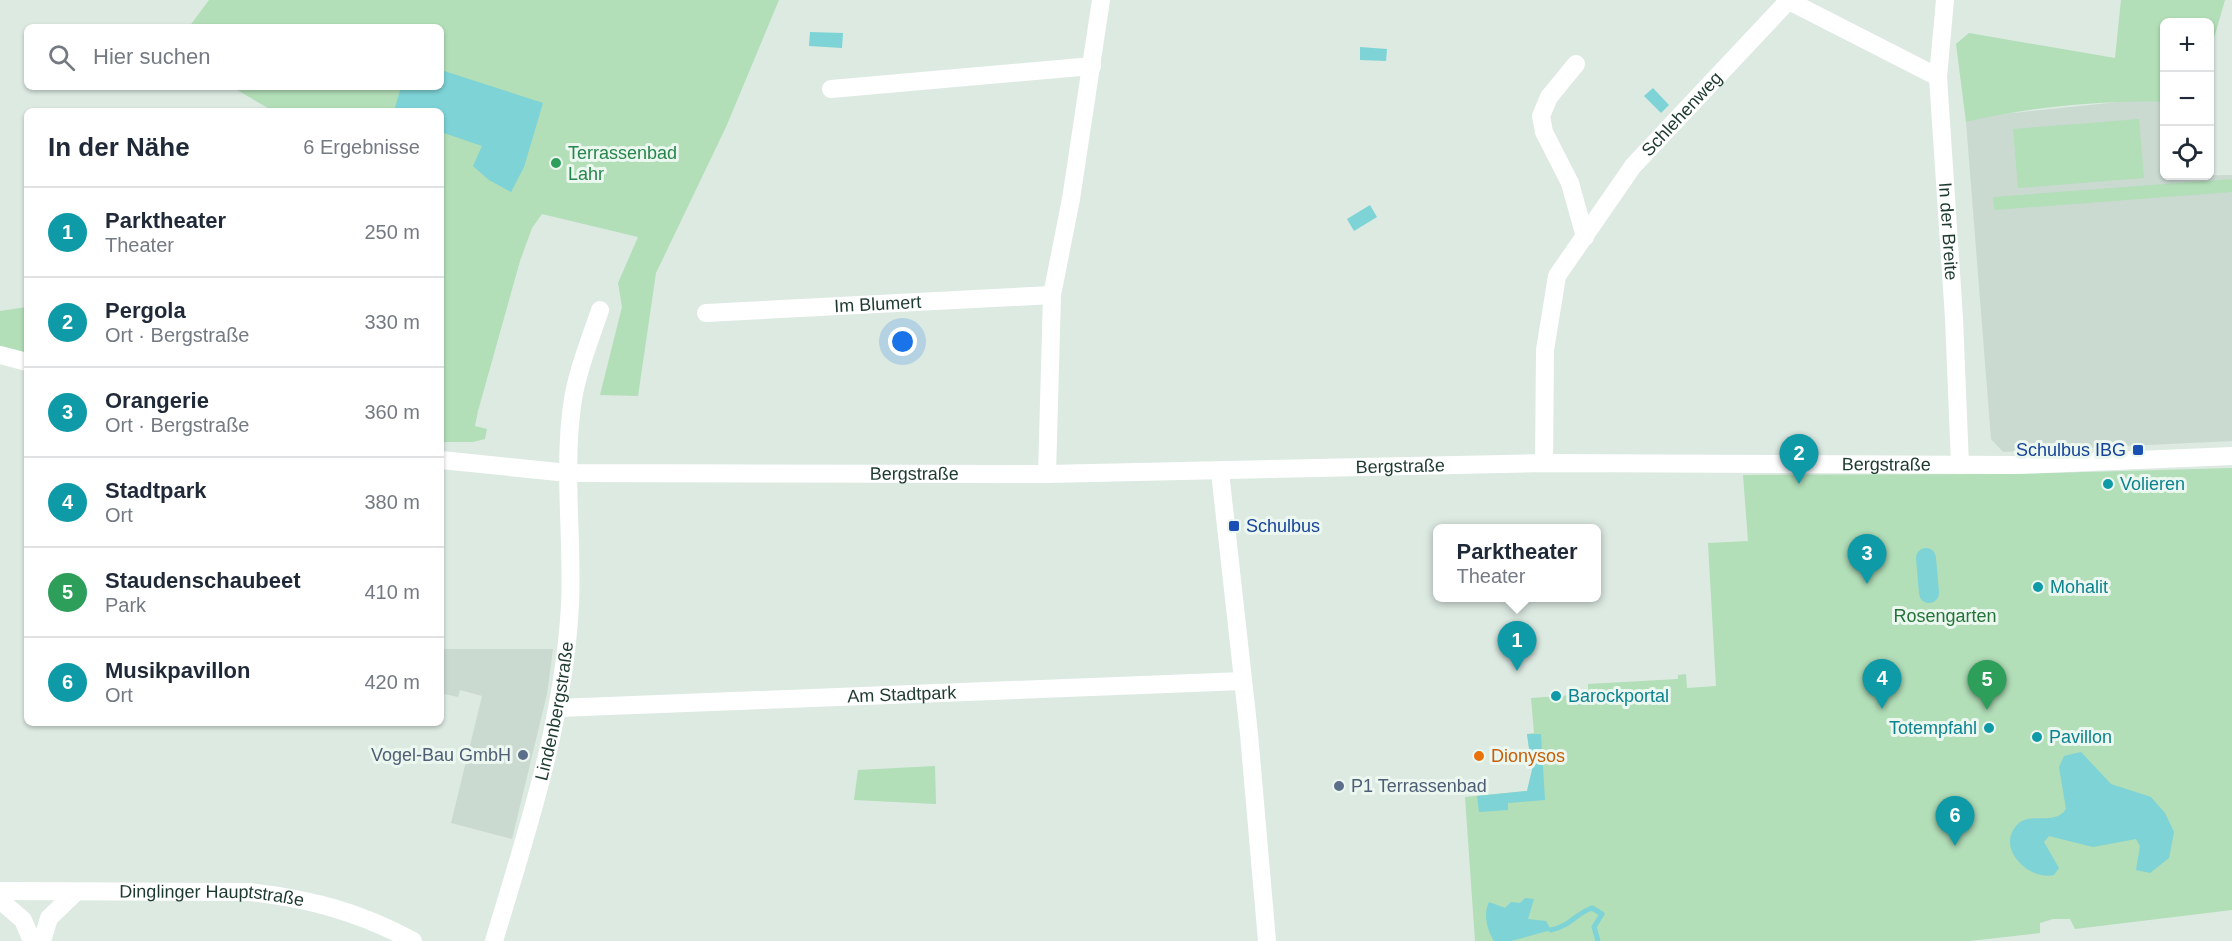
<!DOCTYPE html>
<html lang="de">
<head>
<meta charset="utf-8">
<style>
  :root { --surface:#fff; --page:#f6f6f7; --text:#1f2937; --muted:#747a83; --line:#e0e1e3; --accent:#ff5b45 }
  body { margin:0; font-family:Arial,sans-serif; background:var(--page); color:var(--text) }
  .controls { position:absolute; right:18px; top:18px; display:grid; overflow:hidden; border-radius:9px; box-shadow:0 2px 4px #0004 }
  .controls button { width:54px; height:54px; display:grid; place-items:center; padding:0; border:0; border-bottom:2px solid var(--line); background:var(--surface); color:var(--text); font:30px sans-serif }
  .you { position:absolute; left:903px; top:342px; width:21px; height:21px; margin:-15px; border:4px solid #fff; border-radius:50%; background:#1a73e8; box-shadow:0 0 0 9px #1a73e833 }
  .badge { display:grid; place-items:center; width:39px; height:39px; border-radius:50%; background:var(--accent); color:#fff; font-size:20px; font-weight:700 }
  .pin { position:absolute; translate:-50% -50px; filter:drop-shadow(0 2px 3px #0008) }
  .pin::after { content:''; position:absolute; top:32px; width:21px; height:18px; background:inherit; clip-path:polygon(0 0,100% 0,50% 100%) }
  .popup { position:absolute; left:1433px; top:524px; width:168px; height:78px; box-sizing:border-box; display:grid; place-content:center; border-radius:9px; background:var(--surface); filter:drop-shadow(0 2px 4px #0005); font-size:20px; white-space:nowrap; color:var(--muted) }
  .popup b { font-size:22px; color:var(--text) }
  .popup::after { content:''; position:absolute; left:50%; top:100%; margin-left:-12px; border:12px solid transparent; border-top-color:var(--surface) }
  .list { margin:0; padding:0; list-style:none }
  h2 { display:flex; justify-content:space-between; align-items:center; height:78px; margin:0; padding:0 24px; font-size:26px }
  h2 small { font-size:20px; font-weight:400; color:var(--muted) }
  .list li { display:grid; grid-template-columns:39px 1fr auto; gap:18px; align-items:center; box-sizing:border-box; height:90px; padding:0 24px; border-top:2px solid var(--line) }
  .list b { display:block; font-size:22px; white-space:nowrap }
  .list p { margin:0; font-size:20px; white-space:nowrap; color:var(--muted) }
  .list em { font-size:20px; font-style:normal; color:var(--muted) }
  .icon { flex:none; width:33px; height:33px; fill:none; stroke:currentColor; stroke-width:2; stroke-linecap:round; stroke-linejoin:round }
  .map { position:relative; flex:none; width:2232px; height:941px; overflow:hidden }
  .search { position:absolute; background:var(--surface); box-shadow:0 2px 4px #0004; left:24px; top:24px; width:420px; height:66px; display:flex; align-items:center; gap:15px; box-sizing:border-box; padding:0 21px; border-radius:9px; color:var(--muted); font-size:22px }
  .panel { position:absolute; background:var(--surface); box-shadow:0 2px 4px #0004; left:24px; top:108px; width:420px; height:618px; border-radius:9px }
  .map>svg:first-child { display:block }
</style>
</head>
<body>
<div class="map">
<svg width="2232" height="941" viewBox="0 0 2232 941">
  <rect width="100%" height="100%" fill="#dceae2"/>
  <g fill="#cadad1">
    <polygon points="2128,101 2164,102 2164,176 2232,175 2232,441 2003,452 1991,439 1966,122 1993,115"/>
    <polygon points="441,633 443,634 442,649 553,649 547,694 512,839 451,823 482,696 460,690 458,697 444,694 441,707"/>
  </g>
  <g fill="#b2deb8">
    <polygon points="209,0 779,0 726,127 656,273 638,396 600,395 622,307 618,283 638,237 542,214 532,228 520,261 478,411 475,426 487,429 485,439 473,442 441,442 441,111 273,111 232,87 441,87 441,27 189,27"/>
    <path d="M2121 0H2225L2210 52V22H2164V102C2103 100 2026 107 1966 122L1956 44 1969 33 2115 58Z"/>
    <polygon points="2139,119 2144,178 2018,188 2013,129"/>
    <polygon points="2232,179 2232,192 1994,210 1993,197"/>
    <polygon points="27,307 27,358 0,352 0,311"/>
    <polygon points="2232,468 2232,910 2075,929 2070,919 2053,919 2040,923 2040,933 1969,941 1475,941 1465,797 1527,791 1532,770 1527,734 1534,733 1531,698 1588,694 1588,684 1678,679 1678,675 1686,674 1687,688 1716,686 1708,543 1748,541 1743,475 2018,474"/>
    <polygon points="935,766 936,804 854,800 858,770"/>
  </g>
  <g fill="#7dd3d6">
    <polygon points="810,32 843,33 842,48 809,46"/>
    <polygon points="1360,47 1387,49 1386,61 1360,60"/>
    <polygon points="441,70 543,103 524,167 511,192 489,180 473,166 482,146 441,132 441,111 394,111 401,87 441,87"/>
    <polygon points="1653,88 1669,105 1661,113 1644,96"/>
    <polygon points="1370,205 1377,217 1354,231 1347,219"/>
    <polygon points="1527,734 1541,734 1545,800 1508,803 1508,810 1479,812 1477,796 1527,791 1532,770"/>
    <path d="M2081 752 2111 784 2151 797 2165 813 2174 832 2169 858 2150 873 2136 870 2140 846 2136 839 2093 847 2049 836 2044 842 2059 868 2054 875C2030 881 1996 849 2016 826 2029 810 2054 827 2066 809L2059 767 2064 756Z"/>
    <path d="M1525 898 1534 899 1528 919 1546 921 1551 930 1511 941H1494C1487 930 1483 914 1489 902L1505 908 1511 902 1520 903Z"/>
  </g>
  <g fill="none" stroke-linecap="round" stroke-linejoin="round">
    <path stroke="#7dd3d6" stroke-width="5" d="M1551 930C1570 926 1575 914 1592 908L1602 914 1594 927 1598 941"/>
    <polyline stroke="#7dd3d6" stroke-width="20" points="1926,558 1929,593"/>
    <g stroke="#fff" stroke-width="18">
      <path id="s1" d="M1945 0 1938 77 1954 318 1960 465"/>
      <polyline points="1789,1 1938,77"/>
      <polyline points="1576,64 1549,97 1541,116 1544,132 1570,183 1585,237"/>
      <polyline points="831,89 1092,66"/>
      <path id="s2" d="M706 313 1052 295"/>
      <polyline points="0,355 27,362"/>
      <path id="s3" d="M441 460 568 473 1047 474 1544 463 2018 465 2232 456"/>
      <path id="s4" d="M1544 463 1545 350 1557 276 1633 166 1789 0"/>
      <polyline points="1220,472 1249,734 1267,941"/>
      <polyline points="1047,474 1052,295 1071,199 1101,0"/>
      <path id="s5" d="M558 708 1243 681"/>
      <polyline points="0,900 23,920 32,941"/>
      <polyline points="42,941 49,918 75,893"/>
      <path id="s6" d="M494 941C527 831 564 721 570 605 573 539 563 472 572 406 576 374 590 340 600 310"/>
    </g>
    <path stroke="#fff" stroke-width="18" id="s7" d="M0 891 250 892C311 899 359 912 413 941"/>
  </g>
  <circle fill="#2e9e5b" stroke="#ecf7f0" stroke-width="2" cx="556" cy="163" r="6"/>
  <g fill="#1a4fb4" stroke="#ecf7f0" stroke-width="2">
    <rect x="2132" y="444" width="12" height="12" rx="3"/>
    <rect x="1228" y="520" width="12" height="12" rx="3"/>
  </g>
  <g fill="#0f9aa8" stroke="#ecf7f0" stroke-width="2">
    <circle cx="2108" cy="484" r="6"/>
    <circle cx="2038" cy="587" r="6"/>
    <circle cx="1556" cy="696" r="6"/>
    <circle cx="1989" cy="728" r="6"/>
    <circle cx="2037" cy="737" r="6"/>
  </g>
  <g fill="#5c6f8a" stroke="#ecf7f0" stroke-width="2">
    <circle cx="523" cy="755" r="6"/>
    <circle cx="1339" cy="786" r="6"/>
  </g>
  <circle fill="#e8710a" stroke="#ecf7f0" stroke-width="2" cx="1479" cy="756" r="6"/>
  <g text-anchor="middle" stroke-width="6" stroke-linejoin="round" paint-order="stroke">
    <g font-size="18" fill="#1d3a2f" stroke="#ecf7f0">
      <text dy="6" stroke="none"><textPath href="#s4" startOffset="393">Schlehenweg</textPath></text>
      <text dy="6" stroke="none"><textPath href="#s1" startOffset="232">In der Breite</textPath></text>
      <text dy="6" stroke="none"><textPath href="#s2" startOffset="172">Im Blumert</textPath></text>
      <text dy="6" stroke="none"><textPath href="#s3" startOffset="1446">Bergstraße</textPath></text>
      <text dy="6" stroke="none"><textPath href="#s3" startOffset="960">Bergstraße</textPath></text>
      <text dy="6" stroke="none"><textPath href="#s3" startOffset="474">Bergstraße</textPath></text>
      <text dy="6" stroke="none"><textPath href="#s5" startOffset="344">Am Stadtpark</textPath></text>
      <text dy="6" stroke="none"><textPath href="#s6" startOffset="238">Lindenbergstraße</textPath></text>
      <text dy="6" stroke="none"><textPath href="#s7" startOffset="212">Dinglinger Hauptstraße</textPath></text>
    </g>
    <g font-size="18" fill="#27864d" stroke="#ecf7f0" text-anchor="start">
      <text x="568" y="159">Terrassenbad<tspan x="568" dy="21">Lahr</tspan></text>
    </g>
    <g font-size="18" fill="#164399" stroke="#ecf7f0" text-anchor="end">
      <text x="2126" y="456">Schulbus IBG</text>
      <text x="1246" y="532" text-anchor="start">Schulbus</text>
    </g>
    <g font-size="18" fill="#0d838f" stroke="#ecf7f0" text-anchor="start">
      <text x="2120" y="490">Volieren</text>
      <text x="2050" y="593">Mohalit</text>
      <text x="1568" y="702">Barockportal</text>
      <text x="1977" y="734" text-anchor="end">Totempfahl</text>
      <text x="2049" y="743">Pavillon</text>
    </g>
    <g font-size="18" fill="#247439" stroke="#ecf7f0">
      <text x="1945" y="622">Rosengarten</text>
    </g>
    <g font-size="18" fill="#4e5e75" stroke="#ecf7f0" text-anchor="end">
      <text x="511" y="761">Vogel-Bau GmbH</text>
      <text x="1351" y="792" text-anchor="start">P1 Terrassenbad</text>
    </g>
    <g font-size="18" fill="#c56008" stroke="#ecf7f0" text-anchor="start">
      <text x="1491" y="762">Dionysos</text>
    </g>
  </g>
</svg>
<div class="controls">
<button>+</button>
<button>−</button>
<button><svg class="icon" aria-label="locate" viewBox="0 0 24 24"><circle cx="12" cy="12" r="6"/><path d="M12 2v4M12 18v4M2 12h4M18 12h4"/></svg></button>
</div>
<div class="you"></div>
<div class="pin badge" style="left:1517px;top:671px;background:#0f9aa8">1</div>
<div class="popup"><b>Parktheater</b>Theater</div>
<div class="pin badge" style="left:1799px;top:484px;background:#0f9aa8">2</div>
<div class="pin badge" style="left:1867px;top:584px;background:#0f9aa8">3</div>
<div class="pin badge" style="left:1882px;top:709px;background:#0f9aa8">4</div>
<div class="pin badge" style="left:1987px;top:710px;background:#2e9e5b">5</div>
<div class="pin badge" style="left:1955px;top:846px;background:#0f9aa8">6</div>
<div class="search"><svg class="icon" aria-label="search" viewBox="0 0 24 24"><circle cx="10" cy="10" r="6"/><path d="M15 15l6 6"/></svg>Hier suchen</div>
<section class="panel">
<h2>In der Nähe<small>6 Ergebnisse</small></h2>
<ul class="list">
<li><span class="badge" style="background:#0f9aa8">1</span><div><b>Parktheater</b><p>Theater</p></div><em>250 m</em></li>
<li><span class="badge" style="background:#0f9aa8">2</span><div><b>Pergola</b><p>Ort · Bergstraße</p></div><em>330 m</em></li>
<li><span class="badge" style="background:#0f9aa8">3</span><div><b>Orangerie</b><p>Ort · Bergstraße</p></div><em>360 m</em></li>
<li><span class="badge" style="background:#0f9aa8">4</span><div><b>Stadtpark</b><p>Ort</p></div><em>380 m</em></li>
<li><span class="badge" style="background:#2e9e5b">5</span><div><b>Staudenschaubeet</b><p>Park</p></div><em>410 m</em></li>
<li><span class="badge" style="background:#0f9aa8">6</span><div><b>Musikpavillon</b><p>Ort</p></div><em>420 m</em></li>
</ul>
</section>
</div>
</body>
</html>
